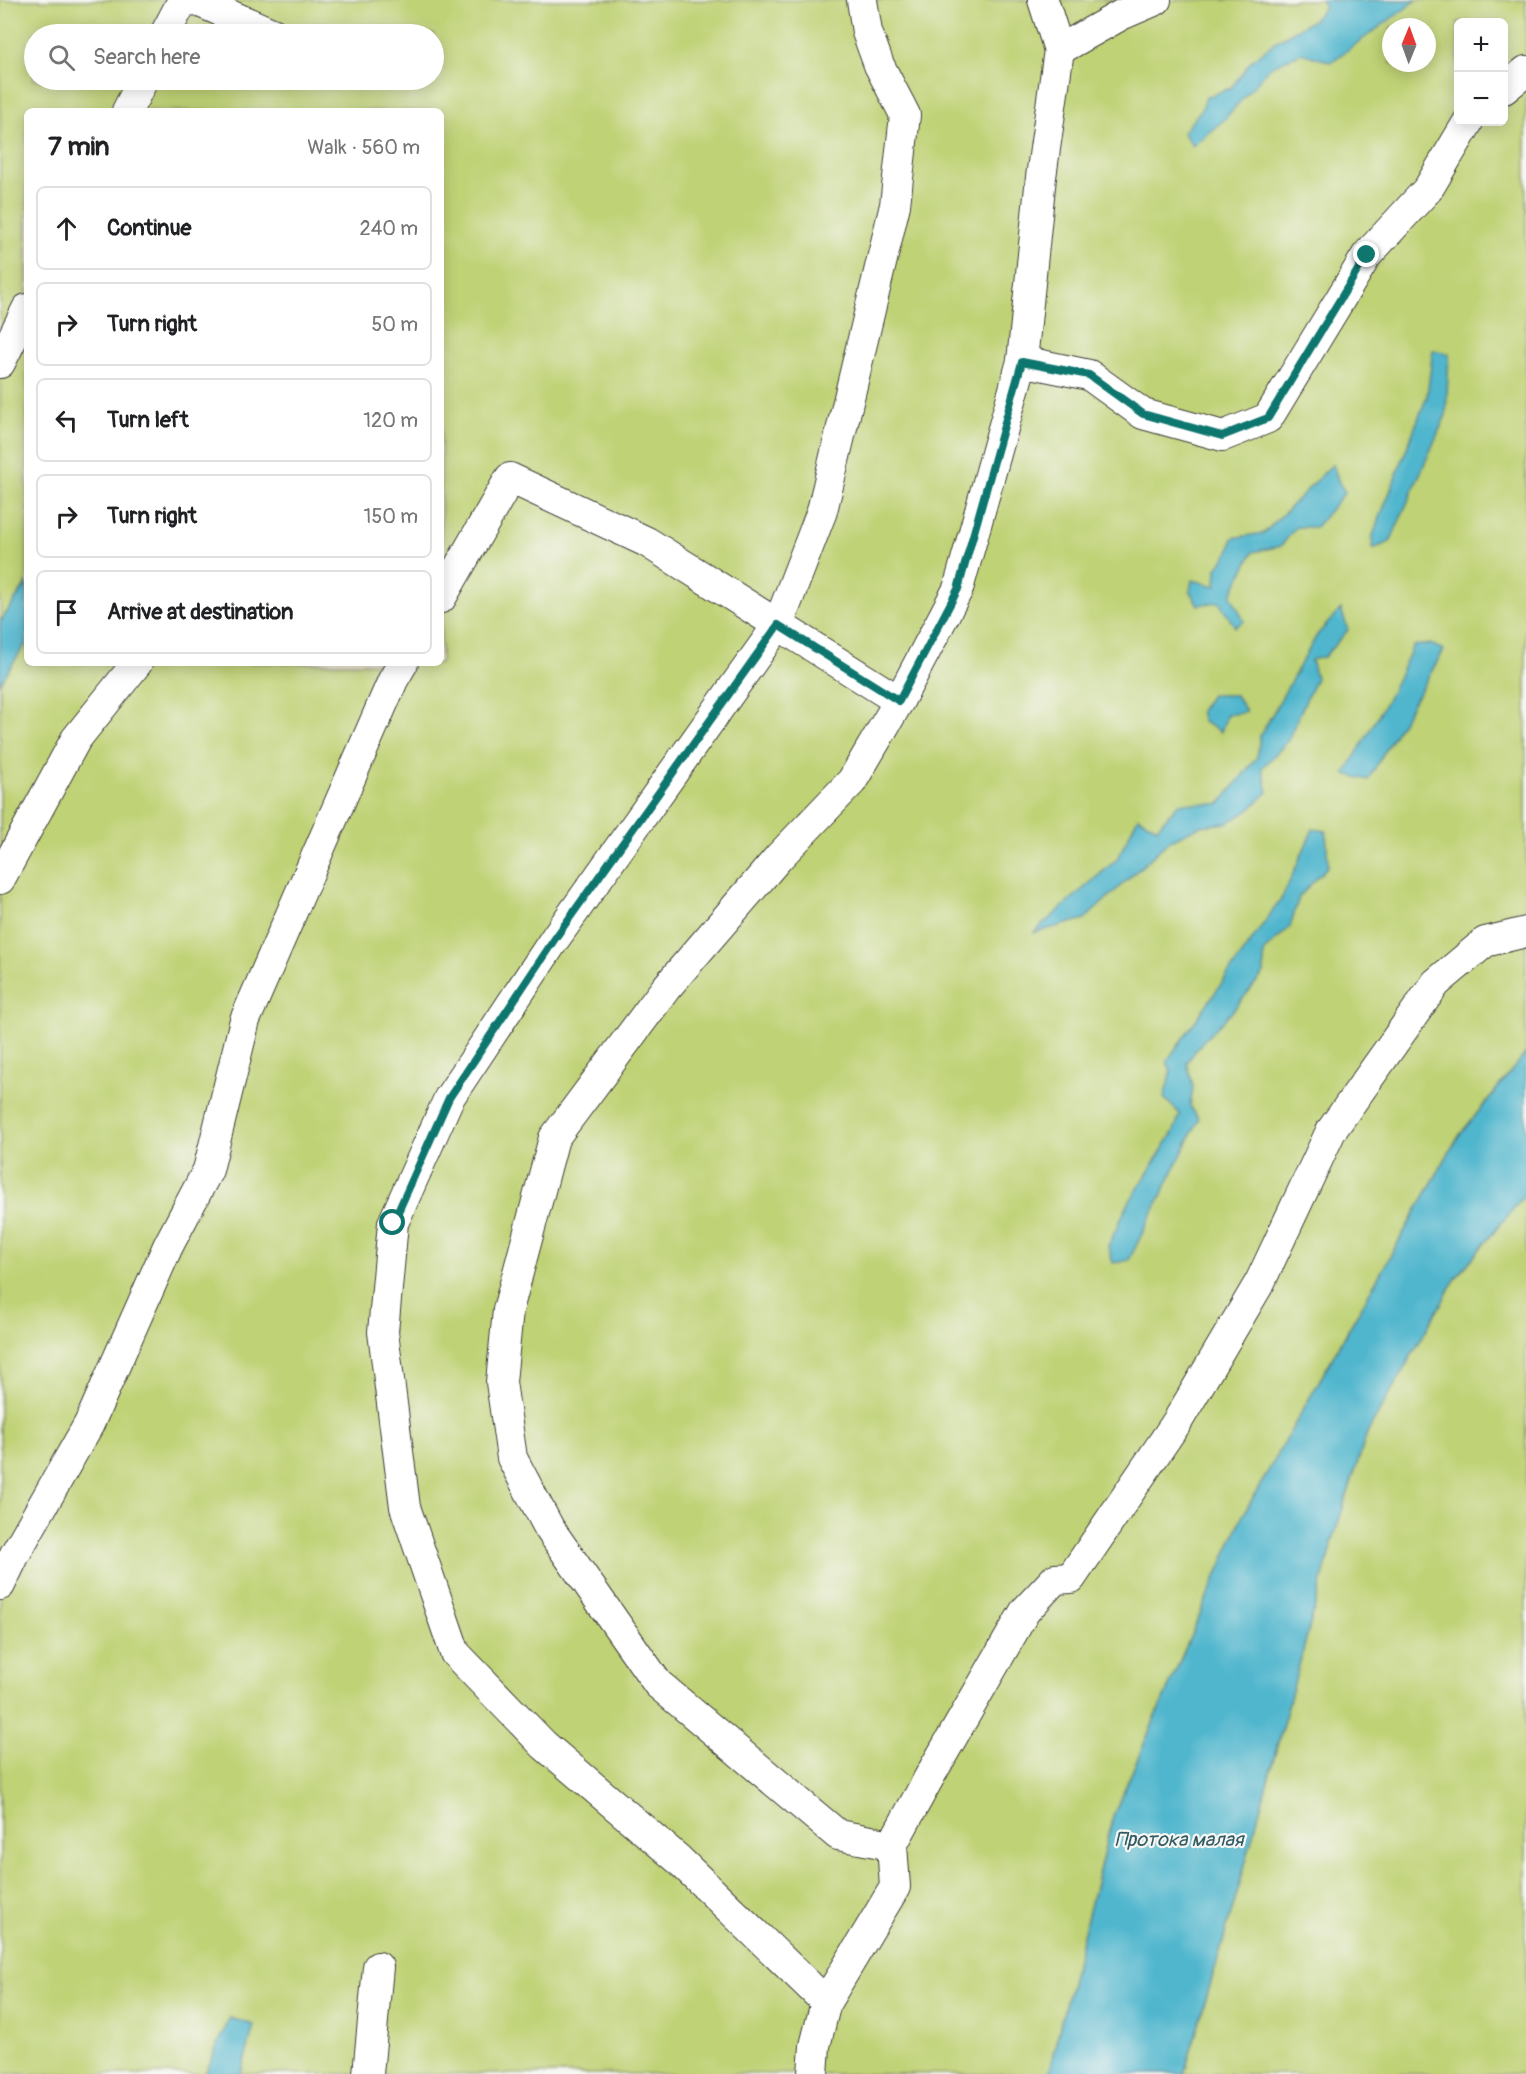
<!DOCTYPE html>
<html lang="en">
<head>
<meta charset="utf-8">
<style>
  :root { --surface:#fff; --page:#f6f6f6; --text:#202124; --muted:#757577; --line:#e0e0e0 }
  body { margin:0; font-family:Pangolin,sans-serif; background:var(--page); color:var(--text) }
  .controls { position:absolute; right:18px; top:18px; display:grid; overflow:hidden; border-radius:9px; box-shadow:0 3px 15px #0003 }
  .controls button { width:54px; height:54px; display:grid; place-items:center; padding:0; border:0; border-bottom:2px solid var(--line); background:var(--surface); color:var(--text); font:30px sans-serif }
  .compass { position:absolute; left:1382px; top:18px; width:54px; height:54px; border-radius:50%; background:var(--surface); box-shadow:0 3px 15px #0003; rotate:1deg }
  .stop { position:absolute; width:18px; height:18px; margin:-14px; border:4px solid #0f766e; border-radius:50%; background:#fff }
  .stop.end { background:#0f766e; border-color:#fff; box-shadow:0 2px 6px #0008 }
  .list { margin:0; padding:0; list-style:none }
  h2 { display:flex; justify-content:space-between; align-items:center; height:78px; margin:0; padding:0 24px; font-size:26px }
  h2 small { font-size:20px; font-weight:400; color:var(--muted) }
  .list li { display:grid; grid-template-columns:39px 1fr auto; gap:18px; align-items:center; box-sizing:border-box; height:84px; margin:0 12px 12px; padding:0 12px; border:2px solid var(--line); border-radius:9px }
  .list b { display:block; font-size:22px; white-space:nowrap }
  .list em { font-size:20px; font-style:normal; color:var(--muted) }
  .icon { flex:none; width:33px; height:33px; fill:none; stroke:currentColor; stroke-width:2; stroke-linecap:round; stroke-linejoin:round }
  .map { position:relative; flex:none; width:1526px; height:2074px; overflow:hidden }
  .search { position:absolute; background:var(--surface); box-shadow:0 3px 15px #0003; left:24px; top:24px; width:420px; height:66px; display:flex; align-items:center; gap:15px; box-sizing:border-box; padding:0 21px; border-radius:33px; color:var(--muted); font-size:22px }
  .panel { position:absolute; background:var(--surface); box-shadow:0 3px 15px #0003; left:24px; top:108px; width:420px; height:558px; border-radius:9px }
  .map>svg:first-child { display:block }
</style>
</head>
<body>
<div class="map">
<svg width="1526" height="2074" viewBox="0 0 1526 2074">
  <rect width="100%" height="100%" fill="#f6f6f2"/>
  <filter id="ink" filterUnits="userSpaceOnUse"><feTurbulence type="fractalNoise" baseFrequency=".0167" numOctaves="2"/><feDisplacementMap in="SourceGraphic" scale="12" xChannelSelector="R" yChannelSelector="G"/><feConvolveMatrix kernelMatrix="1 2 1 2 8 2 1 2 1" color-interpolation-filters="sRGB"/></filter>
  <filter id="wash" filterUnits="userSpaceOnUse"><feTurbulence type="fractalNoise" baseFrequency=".008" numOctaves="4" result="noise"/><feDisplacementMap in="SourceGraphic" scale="24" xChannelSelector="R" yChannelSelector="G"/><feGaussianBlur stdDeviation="1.35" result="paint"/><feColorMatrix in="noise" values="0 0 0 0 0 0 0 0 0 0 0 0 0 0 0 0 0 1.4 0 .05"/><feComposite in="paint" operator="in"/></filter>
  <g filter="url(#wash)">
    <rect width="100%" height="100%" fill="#f2e5ce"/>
    <g fill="#bfd275" stroke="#6e7748" stroke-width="1.5" fill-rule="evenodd">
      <path d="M0 0H1526V1053L1458 1137 1242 1517 1113 1816 1048 2074H0ZM1458 22H1504V122H1458ZM1391 27H1427V63H1391ZM34 34H434V80H34ZM27 111H441V663H27Z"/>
      <polygon points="1526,1193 1526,2074 1184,2074 1240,1883 1334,1536 1367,1433 1456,1278"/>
    </g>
    <g fill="#4fb6cd" stroke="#366974" stroke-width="1.5">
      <polygon points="1321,0 1417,0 1331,62 1301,53 1270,67 1224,120 1192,146 1183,132 1202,109 1206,97 1231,88 1252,60 1275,42 1313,20 1325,7"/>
      <polygon points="1433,350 1449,354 1446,415 1390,542 1373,549 1372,538 1427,396"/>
      <polygon points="1333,464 1339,483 1345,492 1316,527 1296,527 1281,546 1253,552 1231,595 1244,621 1235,627 1219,602 1198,605 1190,591 1192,580 1216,586 1217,568 1229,552 1233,538 1264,533"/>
      <polygon points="27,583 27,642 0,683 0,622"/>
      <polygon points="1341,609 1348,630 1324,657 1311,660 1316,678 1287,742 1262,768 1268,792 1248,811 1227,823 1200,826 1169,841 1085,919 1033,933 1117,859 1138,817 1157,828 1179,803 1220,804 1257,757 1260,736 1317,635"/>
      <polygon points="1430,644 1444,650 1368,780 1345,774 1391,693 1413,646"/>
      <polygon points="1211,695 1236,695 1246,712 1227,715 1221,732 1203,722 1200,711"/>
      <polygon points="1313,829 1326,831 1328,866 1299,897 1290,927 1264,951 1264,973 1231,1013 1202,1042 1187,1062 1193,1087 1190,1106 1199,1119 1129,1260 1113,1263 1108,1246 1128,1204 1174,1131 1180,1114 1164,1098 1171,1072 1167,1061 1283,896"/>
      <polygon points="1526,1053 1526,1193 1456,1278 1367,1433 1334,1536 1240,1883 1184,2074 1048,2074 1113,1816 1242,1517 1458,1137"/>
      <polygon points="230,2018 254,2025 241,2074 205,2074"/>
    </g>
  </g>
  <g filter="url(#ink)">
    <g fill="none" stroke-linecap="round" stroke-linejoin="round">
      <g stroke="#3c3a37" stroke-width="32">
        <g id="minor">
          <polyline points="195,0 274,34"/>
          <polyline points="1043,0 1059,50"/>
          <polyline points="165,34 183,0"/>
          <polyline points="1504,89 1526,71"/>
          <polyline points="127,111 143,80"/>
          <polyline points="1022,361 1089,375 1143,414 1223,436 1268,418 1367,255 1428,189 1468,122"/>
          <polyline points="0,363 27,309"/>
          <polyline points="441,598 510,478 647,542 899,701"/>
          <polyline points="0,879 76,739 137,663"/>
          <polyline points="0,1585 15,1554 89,1424 168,1246 208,1170 245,1020 393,680 403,663"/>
          <polyline points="892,1845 838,1835 658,1684 549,1528 512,1458 501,1382 508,1310 554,1138 666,988 779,857 852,781 899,701 958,589 1022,361 1041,177 1059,50 1121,15 1156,0"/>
          <polyline points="826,2002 678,1859 544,1745 455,1653 405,1507 383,1332 393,1223 449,1098 556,937 778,625 822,511 895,205 905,115 879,65 867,32 862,0"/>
          <polyline points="368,2074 378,1967"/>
          <polyline points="813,2074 815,2046 826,2002 895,1887 892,1845 931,1774 1025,1611 1055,1579 1071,1578 1177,1422 1260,1282 1331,1131 1436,983 1485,942 1526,932"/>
        </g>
      </g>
      <use href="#minor" stroke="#fff" stroke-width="30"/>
    </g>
  </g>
  <g fill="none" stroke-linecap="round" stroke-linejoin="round" filter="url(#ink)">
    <polyline stroke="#0f766e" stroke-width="8" points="393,1223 449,1098 556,937 778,625 899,701 958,589 1022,362 1089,375 1143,414 1222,436 1268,418 1367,255"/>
  </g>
  <g text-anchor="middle" stroke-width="4.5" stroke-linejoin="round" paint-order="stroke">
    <g font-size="20" font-style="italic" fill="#305a63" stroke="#f6f6f2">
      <text x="1179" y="1846">Протока малая</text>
    </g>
  </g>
</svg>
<div class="controls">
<button>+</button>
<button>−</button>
</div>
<svg class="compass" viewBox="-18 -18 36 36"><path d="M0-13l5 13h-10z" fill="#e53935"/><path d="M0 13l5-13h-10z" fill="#757577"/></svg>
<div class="stop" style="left:393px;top:1223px"></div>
<div class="stop end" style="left:1367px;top:255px"></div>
<div class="search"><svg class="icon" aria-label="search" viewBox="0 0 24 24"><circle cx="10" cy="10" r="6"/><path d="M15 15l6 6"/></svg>Search here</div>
<section class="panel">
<h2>7 min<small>Walk · 560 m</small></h2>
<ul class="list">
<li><svg class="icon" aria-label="ahead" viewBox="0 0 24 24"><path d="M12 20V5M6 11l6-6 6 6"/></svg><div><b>Continue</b></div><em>240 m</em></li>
<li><svg class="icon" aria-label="right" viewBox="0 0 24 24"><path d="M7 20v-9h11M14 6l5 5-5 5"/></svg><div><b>Turn right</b></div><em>50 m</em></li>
<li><svg class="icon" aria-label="left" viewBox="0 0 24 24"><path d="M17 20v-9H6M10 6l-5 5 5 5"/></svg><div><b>Turn left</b></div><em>120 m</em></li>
<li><svg class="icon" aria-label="right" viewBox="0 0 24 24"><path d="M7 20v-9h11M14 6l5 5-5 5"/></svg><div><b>Turn right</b></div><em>150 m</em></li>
<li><svg class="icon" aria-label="arrive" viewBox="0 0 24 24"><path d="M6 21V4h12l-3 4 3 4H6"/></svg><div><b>Arrive at destination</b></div></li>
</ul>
</section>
</div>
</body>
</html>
